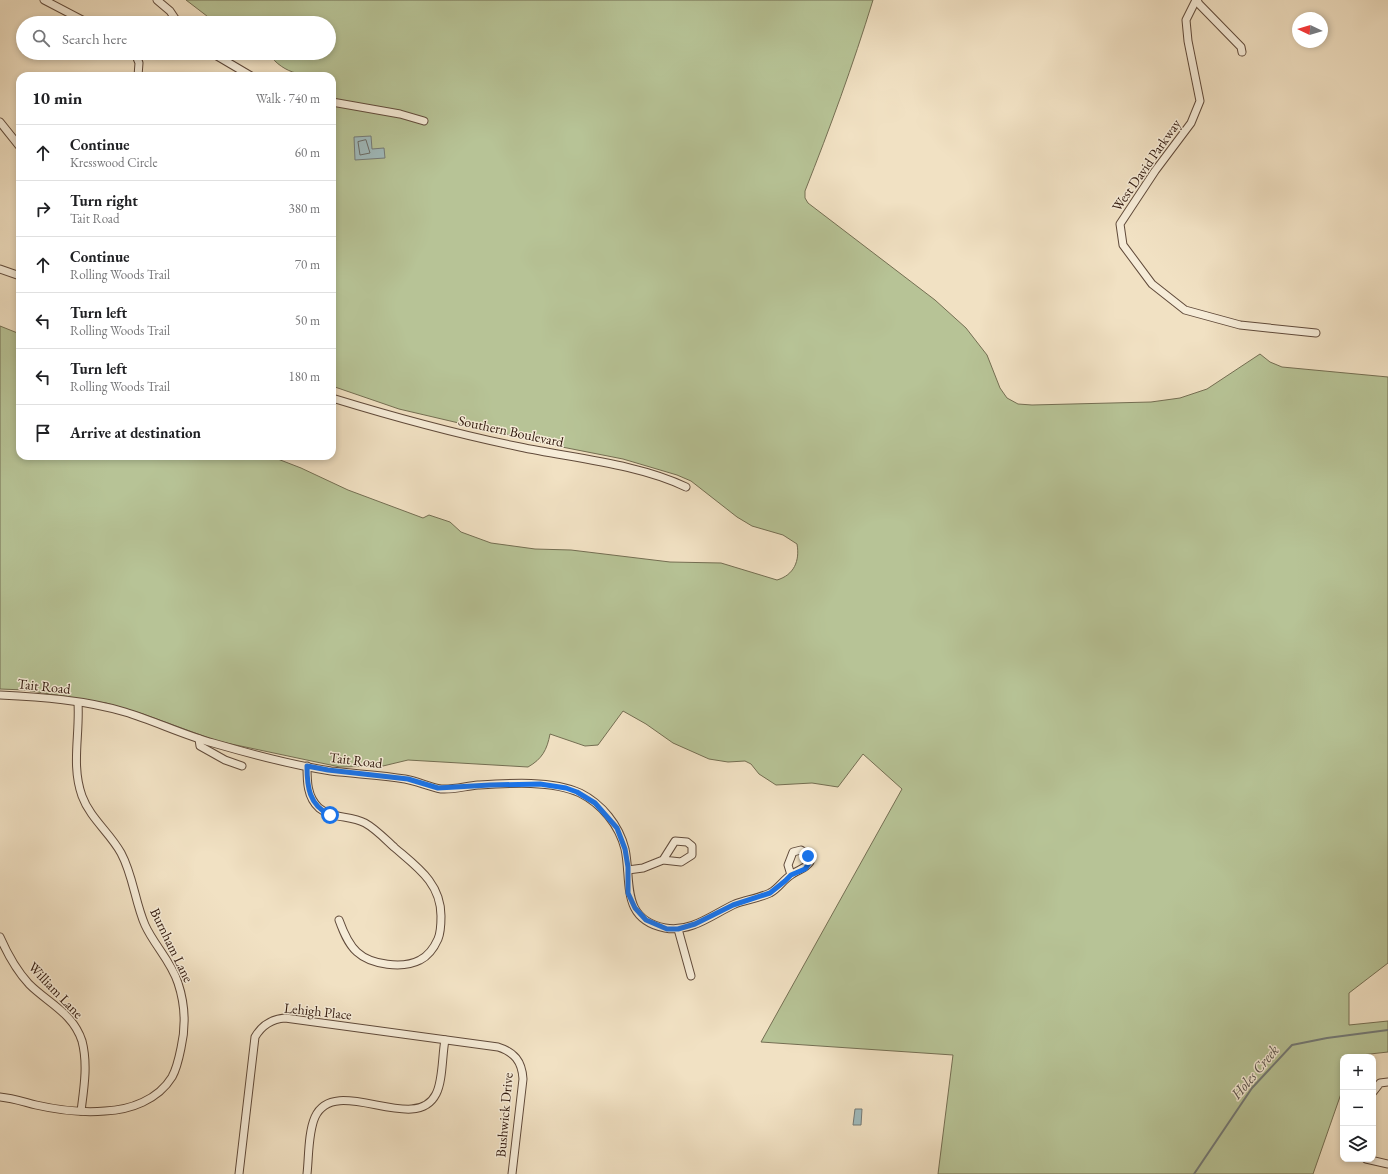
<!DOCTYPE html>
<html lang="en">
<head>
<meta charset="utf-8">
<style>
  :root { --surface:#fff; --page:#f2f2f2; --text:#202124; --muted:#757577; --line:#e0e0e0 }
  body { margin:0; font-family:"EB Garamond",serif; background:var(--page); color:var(--text) }
  .controls { position:absolute; right:12px; bottom:12px; display:grid; overflow:hidden; border-radius:8px; box-shadow:0 2px 6px #0003 }
  .controls button { width:36px; height:36px; display:grid; place-items:center; padding:0; border:0; border-bottom:1px solid var(--line); background:var(--surface); color:var(--text); font:20px sans-serif }
  .compass { position:absolute; left:1292px; top:12px; width:36px; height:36px; border-radius:50%; background:var(--surface); box-shadow:0 2px 6px #0003; rotate:274deg }
  .stop { position:absolute; width:12px; height:12px; margin:-9px; border:3px solid #1a73e8; border-radius:50%; background:#fff }
  .stop.end { background:#1a73e8; border-color:#fff; box-shadow:0 1px 4px #0008 }
  .list { margin:0; padding:0; list-style:none }
  h2 { display:flex; justify-content:space-between; align-items:center; height:52px; margin:0; padding:0 16px; font-size:17px }
  h2 small { font-size:13px; font-weight:400; color:var(--muted) }
  .list li { display:grid; grid-template-columns:26px 1fr auto; gap:12px; align-items:center; box-sizing:border-box; height:56px; padding:0 16px; border-top:1px solid var(--line) }
  .list b { display:block; font-size:15px; white-space:nowrap }
  .list p { margin:0; font-size:13px; white-space:nowrap; color:var(--muted) }
  .list em { font-size:13px; font-style:normal; color:var(--muted) }
  .icon { flex:none; width:22px; height:22px; fill:none; stroke:currentColor; stroke-width:2; stroke-linecap:round; stroke-linejoin:round }
  .map { position:relative; flex:none; width:1388px; height:1174px; overflow:hidden }
  .search { position:absolute; background:var(--surface); box-shadow:0 2px 6px #0003; left:16px; top:16px; width:320px; height:44px; display:flex; align-items:center; gap:10px; box-sizing:border-box; padding:0 14px; border-radius:22px; color:var(--muted); font-size:15px }
  .panel { position:absolute; background:var(--surface); box-shadow:0 2px 6px #0003; left:16px; top:72px; width:320px; height:388px; border-radius:12px }
  .map>svg:first-child { display:block }
</style>
</head>
<body>
<div class="map">
<svg width="1388" height="1174" viewBox="0 0 1388 1174">
  <rect width="100%" height="100%" fill="#f1e1c3"/>
  <filter id="stains"><feTurbulence type="fractalNoise" baseFrequency=".005" numOctaves="4"/><feColorMatrix values="0 0 0 0 .2 0 0 0 0 .09 0 0 0 0 .02 0 0 0 .5 -.17"/></filter>
  <radialGradient id="worn" r=".72"><stop offset=".6" stop-color="#630" stop-opacity="0"/><stop offset="1" stop-color="#630" stop-opacity=".3"/></radialGradient>
  <path fill="#b7c396" stroke="#746e52" d="M186 0H873C853 65 830 128 805 191V198L808 203 935 300 966 328 987 355 1000 388 1007 398 1018 404 1032 405 1151 402 1180 398 1207 389 1260 354 1270 362 1282 367 1388 377V963L1349 993V1025L1388 1021V1052L1343 1057V1088L1313 1174H938L953 1055 761 1042 902 789 863 754 838 787 812 783 776 785 759 774 751 764 745 761 728 762 709 759 673 743 646 724 623 711 598 745 585 746 550 734C547 750 542 759 528 767L408 760 383 766 340 767 217 741 143 714 106 703 25 690 0 689V326L20 334V456H270L301 468 348 490 423 518 429 515 450 522 461 532 491 543 535 549 571 550 670 562 721 563 777 580C794 575 800 561 797 544L783 535 752 526 737 517 691 481 677 475 623 459 557 446 399 409 332 386V76C305 76 285 76 268 53H329V23H216Z"/>
  <g fill="#9fbbbe" stroke="#737a77">
    <polygon points="371,136 372,149 384,148 385,158 355,160 354,137"/>
    <polygon points="855,1109 862,1109 861,1125 853,1125"/>
  </g>
  <g fill="none" stroke-linecap="round" stroke-linejoin="round">
    <polygon stroke="#686a66" stroke-width="1" points="366,140 370,153 360,155 358,142"/>
    <polyline stroke="#737a77" stroke-width="2" points="1194,1174 1252,1088 1292,1045 1327,1038 1388,1030"/>
    <g stroke="#604a3a" stroke-width="9">
      <g id="minor">
        <polyline points="44,0 88,23"/>
        <polyline points="157,0 170,11 178,23"/>
        <polyline points="1196,0 1186,20 1188,41 1200,101 1191,123 1155,171 1120,224 1123,245 1152,284 1185,310 1240,325 1316,333"/>
        <polyline points="1197,0 1199,4 1241,47 1242,52"/>
        <polyline points="135,53 139,63 138,76"/>
        <polyline points="212,53 251,76"/>
        <polyline points="332,102 400,114 424,121"/>
        <polyline points="0,122 20,147"/>
        <polyline points="0,269 20,276"/>
        <path d="M332 398C394 417 456 434 520 447 572 458 639 464 686 487"/>
        <path d="M0 695C41 697 85 700 125 712 155 721 183 735 213 743 251 754 291 765 331 771 356 774 381 775 405 779 417 781 429 787 441 789 453 790 466 786 478 785 509 783 552 780 580 793 602 804 619 825 625 849 632 881 620 919 665 928 691 933 713 914 735 904 746 900 759 898 770 893 779 888 783 880 791 875 799 869 804 870 810 862L808 855 801 850 793 852 788 865 791 875"/>
        <polyline points="199,739 200,746 225,760 242,766"/>
        <path d="M307 766C307 781 307 797 319 808 332 819 350 815 365 823 376 829 386 840 395 848 417 867 441 883 441 916 441 924 441 932 438 939 434 948 428 956 420 960 403 969 371 965 357 952 348 944 343 931 339 920"/>
        <polyline points="628,870 643,868 663,860 681,862 692,855 692,846 687,842 675,841 663,860"/>
        <polyline points="678,929 691,976"/>
        <path d="M0 937C7 953 17 971 29 984 48 1003 73 1013 82 1041 88 1064 84 1088 81 1111"/>
        <polyline points="1373,1092 1380,1083 1388,1082"/>
        <path d="M0 1097C12 1098 24 1102 36 1105 58 1110 82 1113 105 1111 130 1110 158 1100 172 1077 177 1068 179 1058 181 1048 186 1026 185 1004 178 983 171 961 154 945 145 925 135 902 133 875 121 853 110 833 90 818 82 796 71 765 80 735 78 703"/>
        <polyline points="1366,1159 1388,1164"/>
        <path d="M239 1174 255 1037C262 1025 271 1019 285 1018L498 1047C514 1052 522 1061 523 1079L512 1174"/>
        <path d="M307 1174C309 1156 308 1133 315 1117 335 1073 415 1136 436 1094 443 1081 442 1055 445 1040"/>
      </g>
    </g>
    <use href="#minor" stroke="#f6ecd8" stroke-width="7"/>
  </g>
  <g fill="none" stroke-linecap="round" stroke-linejoin="round">
    <path stroke="#1a73e8" stroke-width="5" d="M330 815C309 805 307 787 307 766L328 770 408 779 438 788 490 785 540 784 566 788 577 792 595 803 617 828 625 849 628 867V893L635 908 646 920 667 929H678L695 924 733 905 770 893 785 881 791 875 805 869 810 862 808 856"/>
  </g>
  <g text-anchor="middle" stroke-width="3" stroke-linejoin="round" paint-order="stroke">
    <g font-size="14" fill="#30180d" stroke="#f6ecd8">
      <text transform="translate(1146 165) rotate(-55)" y="5">West David Parkway</text>
      <text transform="translate(511 431) rotate(12)" y="5">Southern Boulevard</text>
      <text transform="translate(44 686) rotate(6)" y="5">Tait Road</text>
      <text transform="translate(356 760) rotate(7)" y="5">Tait Road</text>
      <text transform="translate(172 945) rotate(64)" y="5">Burnham Lane</text>
      <text transform="translate(56 990) rotate(46)" y="5">William Lane</text>
      <text transform="translate(318 1011) rotate(6)" y="5">Lehigh Place</text>
      <text transform="translate(504 1115) rotate(-85)" y="5">Bushwick Drive</text>
    </g>
    <g font-size="15" font-style="italic" fill="#57514b" stroke="#f6ecd8">
      <text transform="translate(1255 1072) rotate(-50)" y="5">Holes Creek</text>
    </g>
  </g>
  <rect width="100%" height="100%" filter="url(#stains)"/>
  <rect width="100%" height="100%" fill="url(#worn)"/>
</svg>
<div class="controls">
<button>+</button>
<button>−</button>
<button><svg class="icon" aria-label="layers" viewBox="0 0 24 24"><path d="M12 4l9 5-9 5-9-5zM3 14l9 5 9-5"/></svg></button>
</div>
<svg class="compass" viewBox="-18 -18 36 36"><path d="M0-13l5 13h-10z" fill="#e53935"/><path d="M0 13l5-13h-10z" fill="#757577"/></svg>
<div class="stop" style="left:330px;top:815px"></div>
<div class="stop end" style="left:808px;top:856px"></div>
<div class="search"><svg class="icon" aria-label="search" viewBox="0 0 24 24"><circle cx="10" cy="10" r="6"/><path d="M15 15l6 6"/></svg>Search here</div>
<section class="panel">
<h2>10 min<small>Walk · 740 m</small></h2>
<ul class="list">
<li><svg class="icon" aria-label="ahead" viewBox="0 0 24 24"><path d="M12 20V5M6 11l6-6 6 6"/></svg><div><b>Continue</b><p>Kresswood Circle</p></div><em>60 m</em></li>
<li><svg class="icon" aria-label="right" viewBox="0 0 24 24"><path d="M7 20v-9h11M14 6l5 5-5 5"/></svg><div><b>Turn right</b><p>Tait Road</p></div><em>380 m</em></li>
<li><svg class="icon" aria-label="ahead" viewBox="0 0 24 24"><path d="M12 20V5M6 11l6-6 6 6"/></svg><div><b>Continue</b><p>Rolling Woods Trail</p></div><em>70 m</em></li>
<li><svg class="icon" aria-label="left" viewBox="0 0 24 24"><path d="M17 20v-9H6M10 6l-5 5 5 5"/></svg><div><b>Turn left</b><p>Rolling Woods Trail</p></div><em>50 m</em></li>
<li><svg class="icon" aria-label="left" viewBox="0 0 24 24"><path d="M17 20v-9H6M10 6l-5 5 5 5"/></svg><div><b>Turn left</b><p>Rolling Woods Trail</p></div><em>180 m</em></li>
<li><svg class="icon" aria-label="arrive" viewBox="0 0 24 24"><path d="M6 21V4h12l-3 4 3 4H6"/></svg><div><b>Arrive at destination</b></div></li>
</ul>
</section>
</div>
</body>
</html>
